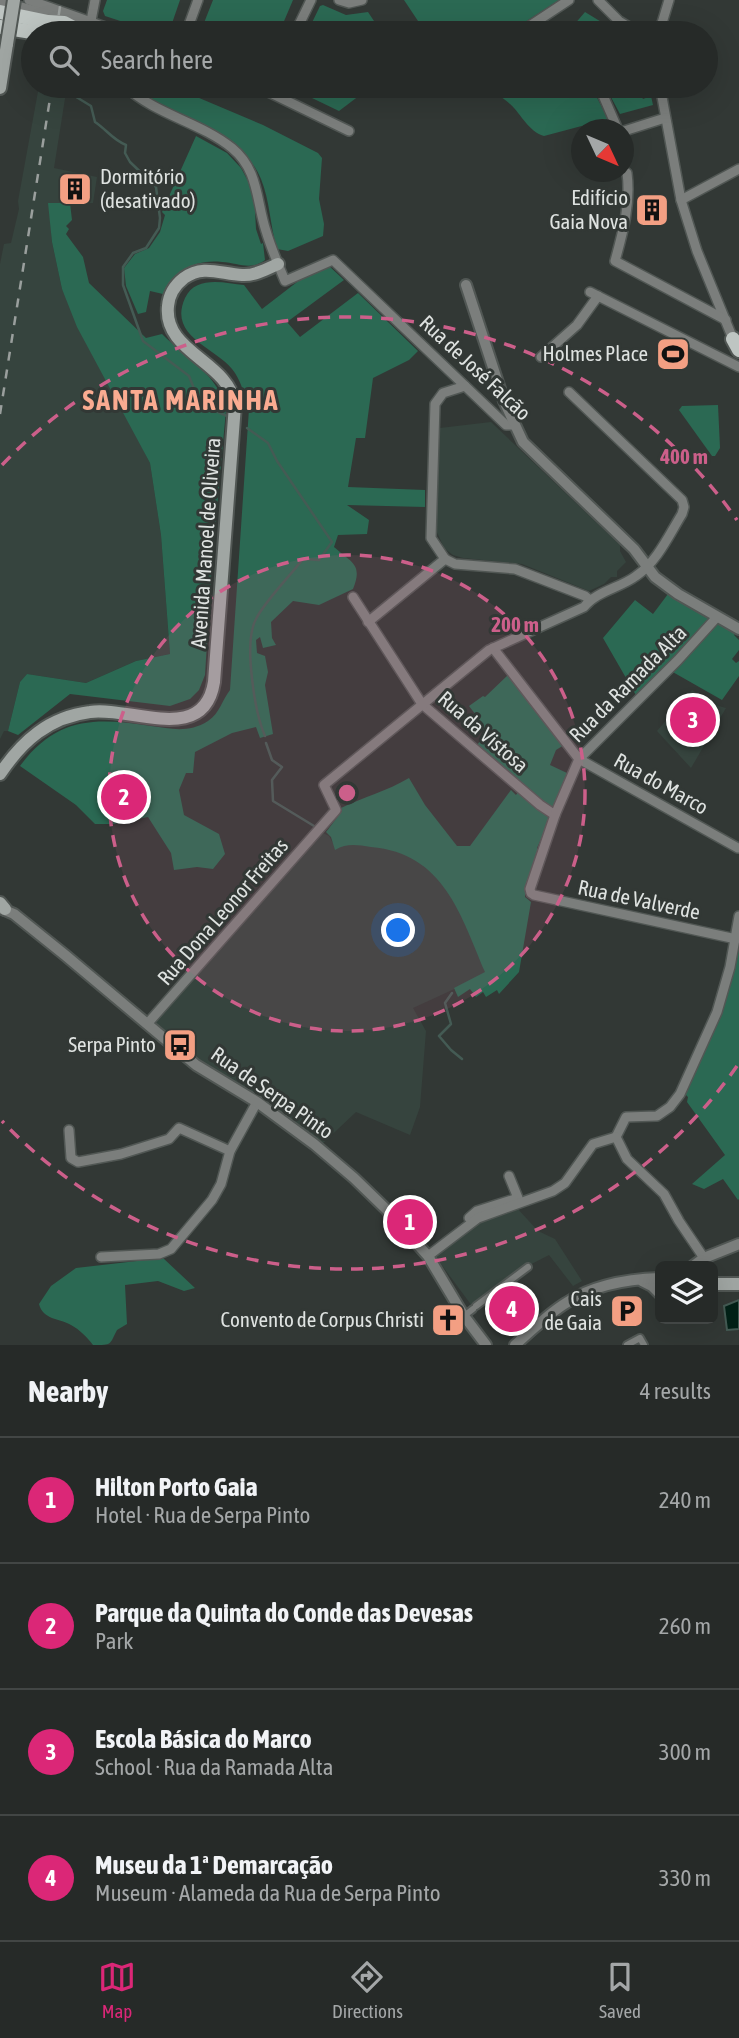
<!DOCTYPE html>
<html lang="en">
<head>
<meta charset="utf-8">
<style>
  :root { --surface:#262a28; --page:#2e3230; --text:#f1f3f6; --muted:#a4a7a8; --line:#424645; --accent:#db2777 }
  body { margin:0; font-family:"Asap Condensed",sans-serif; background:var(--page); color:var(--text) }
  .controls { position:absolute; right:21px; bottom:21px; display:grid; overflow:hidden; border-radius:10px; box-shadow:0 7px 28px #0002 }
  .controls button { width:63px; height:63px; display:grid; place-items:center; padding:0; border:0; border-bottom:2px solid var(--line); background:var(--surface); color:var(--text); font:35px sans-serif }
  .compass { position:absolute; left:571px; top:119px; width:63px; height:63px; border-radius:50%; background:var(--surface); box-shadow:0 7px 28px #0002; rotate:134deg }
  .you { position:absolute; left:399px; top:931px; width:24px; height:24px; margin:-18px; border:5px solid #fff; border-radius:50%; background:#1a73e8; box-shadow:0 0 0 10px #1a73e833 }
  .badge { display:grid; place-items:center; width:46px; height:46px; border-radius:50%; background:var(--accent); color:#fff; font-size:23px; font-weight:700 }
  .pin { position:absolute; translate:-50% -50%; border:4px solid #fff; box-shadow:0 2px 7px #0006 }
  .list { margin:0; padding:0; list-style:none }
  h2 { display:flex; justify-content:space-between; align-items:center; height:91px; margin:0; padding:0 28px; font-size:30px }
  h2 small { font-size:23px; font-weight:400; color:var(--muted) }
  .list li { display:grid; grid-template-columns:46px 1fr auto; gap:21px; align-items:center; box-sizing:border-box; height:126px; padding:0 28px; border-top:2px solid var(--line) }
  .list b { display:block; font-size:26px; white-space:nowrap }
  .list p { margin:0; font-size:23px; white-space:nowrap; color:var(--muted) }
  .list em { font-size:23px; font-style:normal; color:var(--muted) }
  .icon { flex:none; width:38px; height:38px; fill:none; stroke:currentColor; stroke-width:2; stroke-linecap:round; stroke-linejoin:round }
  .map { position:relative; flex:none; width:739px; height:1345px; overflow:hidden }
  .search { position:absolute; background:var(--surface); box-shadow:0 7px 28px #0002; left:21px; right:21px; top:21px; height:77px; display:flex; align-items:center; gap:18px; box-sizing:border-box; padding:0 24px; border-radius:38px; color:var(--muted); font-size:26px }
  .sheet { height:595px; background:var(--surface) }
  nav { display:flex; justify-content:space-around; align-items:center; box-sizing:border-box; height:98px; border-top:2px solid var(--line); background:var(--surface); font-size:19px; color:var(--muted) }
  nav a { display:grid; justify-items:center; gap:4px }
  nav .on { color:var(--accent) }
  .map>svg:first-child { display:block }
</style>
</head>
<body>
<div class="map">
<svg width="739" height="1345" viewBox="0 0 739 1345">
  <rect width="100%" height="100%" fill="#323835"/>
  <g fill="#36443e">
    <polygon points="39,86 67,86 54,168 97,177 93,203 49,203 52,242 62,289 150,463 161,535 170,654 136,661 86,683 27,674 20,682 8,731 4,731 0,739 0,264 4,244 11,243 19,209 18,201"/>
    <polygon points="491,422 620,545 620,551 626,562 617,571 617,577 611,577 604,584 589,591 522,564 463,558 453,555 444,548 436,530 440,428"/>
    <polygon points="692,690 715,705 726,708 691,768 657,731"/>
    <polygon points="321,832 329,836 333,843 401,844 443,870 487,974 413,1008 426,1031 420,1107 410,1135 356,1112 320,1146 191,1059 156,1027 156,1020"/>
    <polygon points="517,1208 538,1231 555,1239 582,1281 573,1286 549,1255 516,1272 472,1306 435,1256 481,1219"/>
  </g>
  <g fill="#2b6953">
    <polygon points="107,0 180,0 169,32 157,33 105,16 103,11"/>
    <polygon points="213,0 293,0 279,33 200,33"/>
    <polygon points="404,0 559,0 508,33 426,33"/>
    <polygon points="323,5 346,15 368,12 382,33 307,33 320,6"/>
    <polygon points="585,12 603,23 612,33 567,33"/>
    <path d="M130 86H169L185 92 263 125 318 153 322 158 319 199 324 224 323 236 288 251 277 249C270 226 270 201 261 179 238 125 172 119 130 86Z"/>
    <polygon points="287,86 372,86 339,111"/>
    <path d="M479 86H591L608 119 544 136C528 131 522 115 510 104 502 96 489 91 479 86Z"/>
    <polygon points="605,86 647,86 649,89 640,94 643,99 651,96 653,105 620,114"/>
    <path d="M196 136 227 153 241 168 254 192 256 229 261 244 263 243 265 260C250 271 239 263 222 262 196 259 175 270 163 294L150 291 146 312 138 314 126 286 124 268 135 254 149 248 160 232 165 215 162 212Z"/>
    <path d="M48 203H70L72 220 66 226 69 229 66 234 83 257 89 283 146 338 162 334C186 358 220 376 226 410L212 563 205 675 199 690 190 699 170 706 70 694 18 735 8 731 20 682 27 674 86 683 136 661 170 654 161 535 150 463 77 327 62 289 52 242Z"/>
    <path d="M328 265 344 280 287 322 300 337 358 293 418 351 409 360 373 378 365 438H356L348 487 425 490V507L347 505 369 520 367 534 338 535 334 547C352 563 363 564 353 589L319 605 293 601 271 622 272 638 276 645 263 648 260 637 256 640 257 653 265 656 268 672 265 685 273 734 260 738 256 727 232 733 195 752 193 773H186L179 790 184 815 219 834 225 854 213 869 197 867 174 870 171 853 148 817 114 824H95L76 805 20 766C56 717 95 717 151 726 172 729 189 733 208 721 220 713 222 700 230 690L249 409C245 397 242 384 235 373 219 348 167 338 185 298 196 275 224 283 244 285L262 309 310 272Z"/>
    <polygon points="718,405 720,448 715,456 712,456 679,410 682,406"/>
    <polygon points="668,594 712,618 637,697 603,638 635,600 653,614"/>
    <polygon points="718,621 737,631 734,635 739,640 739,650 732,659 736,663 739,661 739,676 722,700 671,671"/>
    <polygon points="509,674 564,745 556,750 550,765 567,773 553,810 541,803 476,746 487,733 476,723 479,719 469,706 483,696 485,697"/>
    <path d="M409 778 425 805 457 846H470L511 790 516 795 518 792 548 815 550 819 537 848 539 852 525 889V897L531 902 519 972 499 994 497 990 486 997 483 992 476 997 470 989 458 997 454 988 485 972C461 916 444 853 371 847 357 845 347 843 335 850L331 837 326 832 342 811 341 808C364 797 387 791 409 778Z"/>
    <polygon points="739,934 739,1199 738,1200 723,1179 704,1189 692,1184 725,1155 687,1102 688,1097 685,1094"/>
    <path d="M163 1258 195 1288 184 1291 158 1281 125 1285 127 1324 117 1330C109 1345 113 1345 93 1345 87 1337 80 1330 71 1325 59 1318 43 1320 39 1304L51 1286 76 1268Z"/>
  </g>
  <polygon fill="#022117" stroke="#445b54" stroke-width="2" points="739,1300 739,1329 727,1330 724,1306"/>
  <g fill="none" stroke-linecap="round" stroke-linejoin="round">
    <g stroke="#445b54" stroke-width="2.5">
      <path d="M73 95 91 106 95 122C107 130 113 140 126 145L125 153 130 162 156 187 160 218 159 228 146 248 133 253 123 267V285L143 341 189 376 195 391 211 409 227 416"/>
      <path d="M247 428 268 443 277 461 332 542 319 560 303 559C290 576 265 601 256 619 243 642 255 713 265 736"/>
      <polyline points="266,743 272,760 282,767 272,780 273,801 314,826"/>
      <polyline points="452,993 445,1003 451,1024 439,1036 451,1050 462,1059"/>
    </g>
    <g stroke="#515754" stroke-width="10">
      <g id="pedestrian">
        <polyline points="476,1306 528,1267"/>
        <polyline points="464,1316 473,1309"/>
        <polyline points="627,1345 640,1338 644,1345"/>
      </g>
    </g>
    <g stroke="#515754" stroke-width="12">
      <g id="minor">
        <polyline points="29,0 122,33"/>
        <polyline points="339,0 349,3 362,0"/>
        <polyline points="598,0 619,21 639,33"/>
        <polyline points="0,1 50,15 59,20"/>
        <polyline points="90,26 95,0"/>
        <polyline points="186,33 198,0"/>
        <polyline points="295,33 311,0"/>
        <polyline points="519,33 569,0"/>
        <polyline points="659,33 669,0"/>
        <path d="M125 86C156 115 200 122 232 148 259 170 256 201 266 231 271 248 278 264 285 281L333 260 506 425H514"/>
        <polyline points="256,86 349,131"/>
        <polyline points="599,86 618,130"/>
        <polyline points="660,86 681,200 697,251 733,339"/>
        <polyline points="624,131 665,118"/>
        <path d="M627 173C631 203 623 232 615 261L726 320"/>
        <polyline points="681,200 739,169"/>
        <polyline points="590,292 739,367"/>
        <polyline points="541,357 577,325 598,296"/>
        <polyline points="445,559 431,538 435,404 443,393 465,386"/>
        <polyline points="353,597 422,704 540,805 555,815"/>
        <polyline points="717,617 678,660 579,759 555,815 530,889 531,893 534,895 736,939"/>
        <polyline points="368,622 445,559 455,564 515,569 585,596 590,600"/>
        <polyline points="493,648 579,759 738,848"/>
        <path d="M148 1023 336 810 324 785 489 650 584 607C597 591 620 588 636 576 657 562 669 535 682 514L684 507 682 500 569 392"/>
        <polyline points="69,1130 71,1158 78,1162 121,1154 169,1139 179,1128 230,1151"/>
        <polyline points="616,1137 626,1117 657,1116 670,1107 680,1094 717,1012 730,967 739,916"/>
        <polyline points="616,1137 627,1159 664,1194 679,1221 704,1258"/>
        <polyline points="469,1218 477,1211 518,1198 509,1176"/>
        <polyline points="428,1256 478,1218 553,1191 565,1183 593,1144 616,1137"/>
        <polyline points="101,1257 159,1254 171,1249 212,1200 221,1184 230,1151 257,1102"/>
      </g>
    </g>
    <g stroke="#515754" stroke-width="14">
      <g id="tertiary">
        <polyline points="466,285 504,401 523,442 634,549 655,577 678,594 739,629"/>
        <polyline points="0,908 14,914 65,955 196,1065 257,1102 314,1144 354,1178 387,1210 428,1256 464,1316 486,1345"/>
        <polyline points="693,1266 704,1258 739,1244"/>
        <polyline points="642,1281 652,1286 660,1294"/>
        <path d="M515 1345C531 1331 548 1314 566 1303 593 1285 629 1279 660 1278"/>
      </g>
    </g>
    <g stroke="#515754" stroke-width="16">
      <g id="secondary">
        <polyline points="0,88 7,44"/>
        <path d="M0 774C22 741 49 717 90 712 131 706 204 746 214 682L235 405C229 361 163 353 168 306 169 294 175 285 184 278 203 264 221 274 242 275 254 276 267 269 278 264"/>
        <polyline points="0,903 5,909"/>
        <polyline points="713,1284 739,1284"/>
      </g>
    </g>
    <g stroke="#515754" stroke-width="18">
      <g id="primary">
        <polyline points="0,12 48,22 64,23 79,31"/>
        <polyline points="0,27 38,33"/>
        <polyline points="77,33 86,29 95,33"/>
        <polyline points="733,339 739,350"/>
      </g>
    </g>
    <use href="#pedestrian" stroke="#7b7e7c" stroke-width="6"/>
    <use href="#minor" stroke="#7b7e7c" stroke-width="9"/>
    <use href="#tertiary" stroke="#7b7e7c" stroke-width="10"/>
    <use href="#secondary" stroke="#a0a6a3" stroke-width="12"/>
    <use href="#primary" stroke="#bec5c2" stroke-width="14"/>
    <g stroke="#9a9f9d" stroke-width="2.5" stroke-dasharray="9 9" stroke-linecap="butt">
      <polyline points="56,33 61,0"/>
      <polyline points="0,414 52,86"/>
    </g>
    <g stroke="#515754" stroke-width="16" stroke-linecap="butt">
      <polyline id="secondary-bridge" points="7,44 14,0"/>
    </g>
    <use href="#secondary-bridge" stroke="#a0a6a3" stroke-width="12"/>
  </g>
  <circle cx="347" cy="793" r="238" fill="#cc5f8a" fill-opacity=".12"/>
  <g fill="none" stroke="#cc5f8a" stroke-width="3.5" stroke-dasharray="12 9">
    <circle cx="347" cy="793" r="238"/>
    <path d="M737 1066A476 476 0 0 1 2 1121M2 465A476 476 0 0 1 737 520"/>
  </g>
  <defs>
    <g id="building-square" transform="scale(1.75)"><rect x="-9" y="-9" width="18" height="18" rx="4" fill="#f39f83" stroke="#323835"/><path d="M-4-6H4V6H1V3H-1V6H-4ZM-2.5-4.3h1.7v1.8h-1.7ZM.8-4.3h1.7v1.8H.8ZM-2.5-1h1.7V.8h-1.7ZM.8-1h1.7V.8H.8Z" fill="#111"/></g>
    <g id="stadium-square" transform="scale(1.75)"><rect x="-9" y="-9" width="18" height="18" rx="4" fill="#f39f83" stroke="#323835"/><path d="M0-5a6.5 5 0 1 0 0 10a6.5 5 0 1 0 0-10ZM-3.5-1.8h7v3.6h-7Z" fill="#111"/></g>
    <g id="bus-square" transform="scale(1.75)"><rect x="-9" y="-9" width="18" height="18" rx="4" fill="#f39f83" stroke="#323835"/><path d="M-5-6H5V4H4V6H2V4H-2V6H-4V4H-5ZM-3.5-4V0h7V-4ZM-3.5 1.2v1.5H-2V1.2ZM2 1.2v1.5H3.5V1.2Z" fill="#111"/></g>
    <g id="parking-square" transform="scale(1.75)"><rect x="-9" y="-9" width="18" height="18" rx="4" fill="#f39f83" stroke="#323835"/><path d="M-3.5-5.5H1a3.5 3.5 0 0 1 0 7H-1V5.5H-3.5ZM-1-3.4V-.6H.8a1.4 1.4 0 0 0 0-2.8Z" fill="#111"/></g>
    <g id="church-square" transform="scale(1.75)"><rect x="-9" y="-9" width="18" height="18" rx="4" fill="#f39f83" stroke="#323835"/><path d="M-1.2-6h2.4v3.5h3.3v2.4h-3.3V6h-2.4V-.1h-3.3v-2.4h3.3Z" fill="#111"/></g>
  </defs>
  <g fill-rule="evenodd">
    <use href="#building-square" x="75" y="189"/>
    <use href="#building-square" x="652" y="210"/>
    <use href="#stadium-square" x="673" y="354"/>
    <use href="#bus-square" x="180" y="1045"/>
    <use href="#parking-square" x="627" y="1311"/>
    <use href="#church-square" x="448" y="1320"/>
  </g>
  <g text-anchor="middle" stroke-width="6" stroke-linejoin="round" paint-order="stroke">
    <g font-size="21" fill="#dfe3e1" stroke="#323835" text-anchor="end">
      <text x="100" y="184" text-anchor="start">Dormitório<tspan x="100" dy="24">(desativado)</tspan></text>
      <text x="628" y="205">Edifício<tspan x="628" dy="24">Gaia Nova</tspan></text>
      <text x="648" y="361">Holmes Place</text>
      <text x="156" y="1052">Serpa Pinto</text>
      <text x="602" y="1306">Cais<tspan x="602" dy="24">de Gaia</tspan></text>
      <text x="424" y="1327">Convento de Corpus Christi</text>
    </g>
    <g font-size="21" fill="#dfe3e1" stroke="#323835">
      <text transform="translate(475 368) rotate(43)" y="7">Rua de José Falcão</text>
      <text transform="translate(206 543) rotate(-86)" y="7">Avenida Manoel de Oliveira</text>
      <text transform="translate(628 684) rotate(-45)" y="7">Rua da Ramada Alta</text>
      <text transform="translate(483 732) rotate(41)" y="7">Rua da Vistosa</text>
      <text transform="translate(661 784) rotate(29)" y="7">Rua do Marco</text>
      <text transform="translate(639 900) rotate(12)" y="7">Rua de Valverde</text>
      <text transform="translate(223 912) rotate(-49)" y="7">Rua Dona Leonor Freitas</text>
      <text transform="translate(272 1093) rotate(35)" y="7">Rua de Serpa Pinto</text>
    </g>
    <g font-size="28" font-weight="bold" letter-spacing="2" fill="#faab91" stroke="#323835">
      <text x="181" y="410">SANTA MARINHA</text>
    </g>
  </g>
  <circle cx="347" cy="793" r="10" fill="#cc5f8a" stroke="#323835" stroke-width="3.5"/>
  <g font-size="21" text-anchor="middle" font-weight="bold" fill="#cc5f8a" stroke="#323835" stroke-width="6" stroke-linejoin="round" paint-order="stroke">
    <text x="684" y="464">400 m</text>
    <text x="515" y="632">200 m</text>
  </g>
</svg>
<div class="controls">
<button><svg class="icon" aria-label="layers" viewBox="0 0 24 24"><path d="M12 4l9 5-9 5-9-5zM3 14l9 5 9-5"/></svg></button>
</div>
<svg class="compass" viewBox="-18 -18 36 36"><path d="M0-13l5 13h-10z" fill="#e53935"/><path d="M0 13l5-13h-10z" fill="#a4a7a8"/></svg>
<div class="you"></div>
<div class="pin badge" style="left:410px;top:1222px">1</div>
<div class="pin badge" style="left:124px;top:797px">2</div>
<div class="pin badge" style="left:693px;top:720px">3</div>
<div class="pin badge" style="left:512px;top:1309px">4</div>
<div class="search"><svg class="icon" aria-label="search" viewBox="0 0 24 24"><circle cx="10" cy="10" r="6"/><path d="M15 15l6 6"/></svg>Search here</div>
</div>
<section class="sheet">
<h2>Nearby<small>4 results</small></h2>
<ul class="list">
<li><span class="badge">1</span><div><b>Hilton Porto Gaia</b><p>Hotel · Rua de Serpa Pinto</p></div><em>240 m</em></li>
<li><span class="badge">2</span><div><b>Parque da Quinta do Conde das Devesas</b><p>Park</p></div><em>260 m</em></li>
<li><span class="badge">3</span><div><b>Escola Básica do Marco</b><p>School · Rua da Ramada Alta</p></div><em>300 m</em></li>
<li><span class="badge">4</span><div><b>Museu da 1ª Demarcação</b><p>Museum · Alameda da Rua de Serpa Pinto</p></div><em>330 m</em></li>
</ul>
</section>
<nav>
<a class="on"><svg class="icon" aria-label="map" viewBox="0 0 24 24"><path d="M3 6l6-2 6 2 6-2v14l-6 2-6-2-6 2zM9 4v14M15 6v14"/></svg>Map</a>
<a><svg class="icon" aria-label="directions" viewBox="0 0 24 24"><path d="M12 3l9 9-9 9-9-9zM9 14v-3h6M13 9l2 2-2 2"/></svg>Directions</a>
<a><svg class="icon" aria-label="saved" viewBox="0 0 24 24"><path d="M7 4h10v16l-5-4-5 4z"/></svg>Saved</a>
</nav>
</body>
</html>
